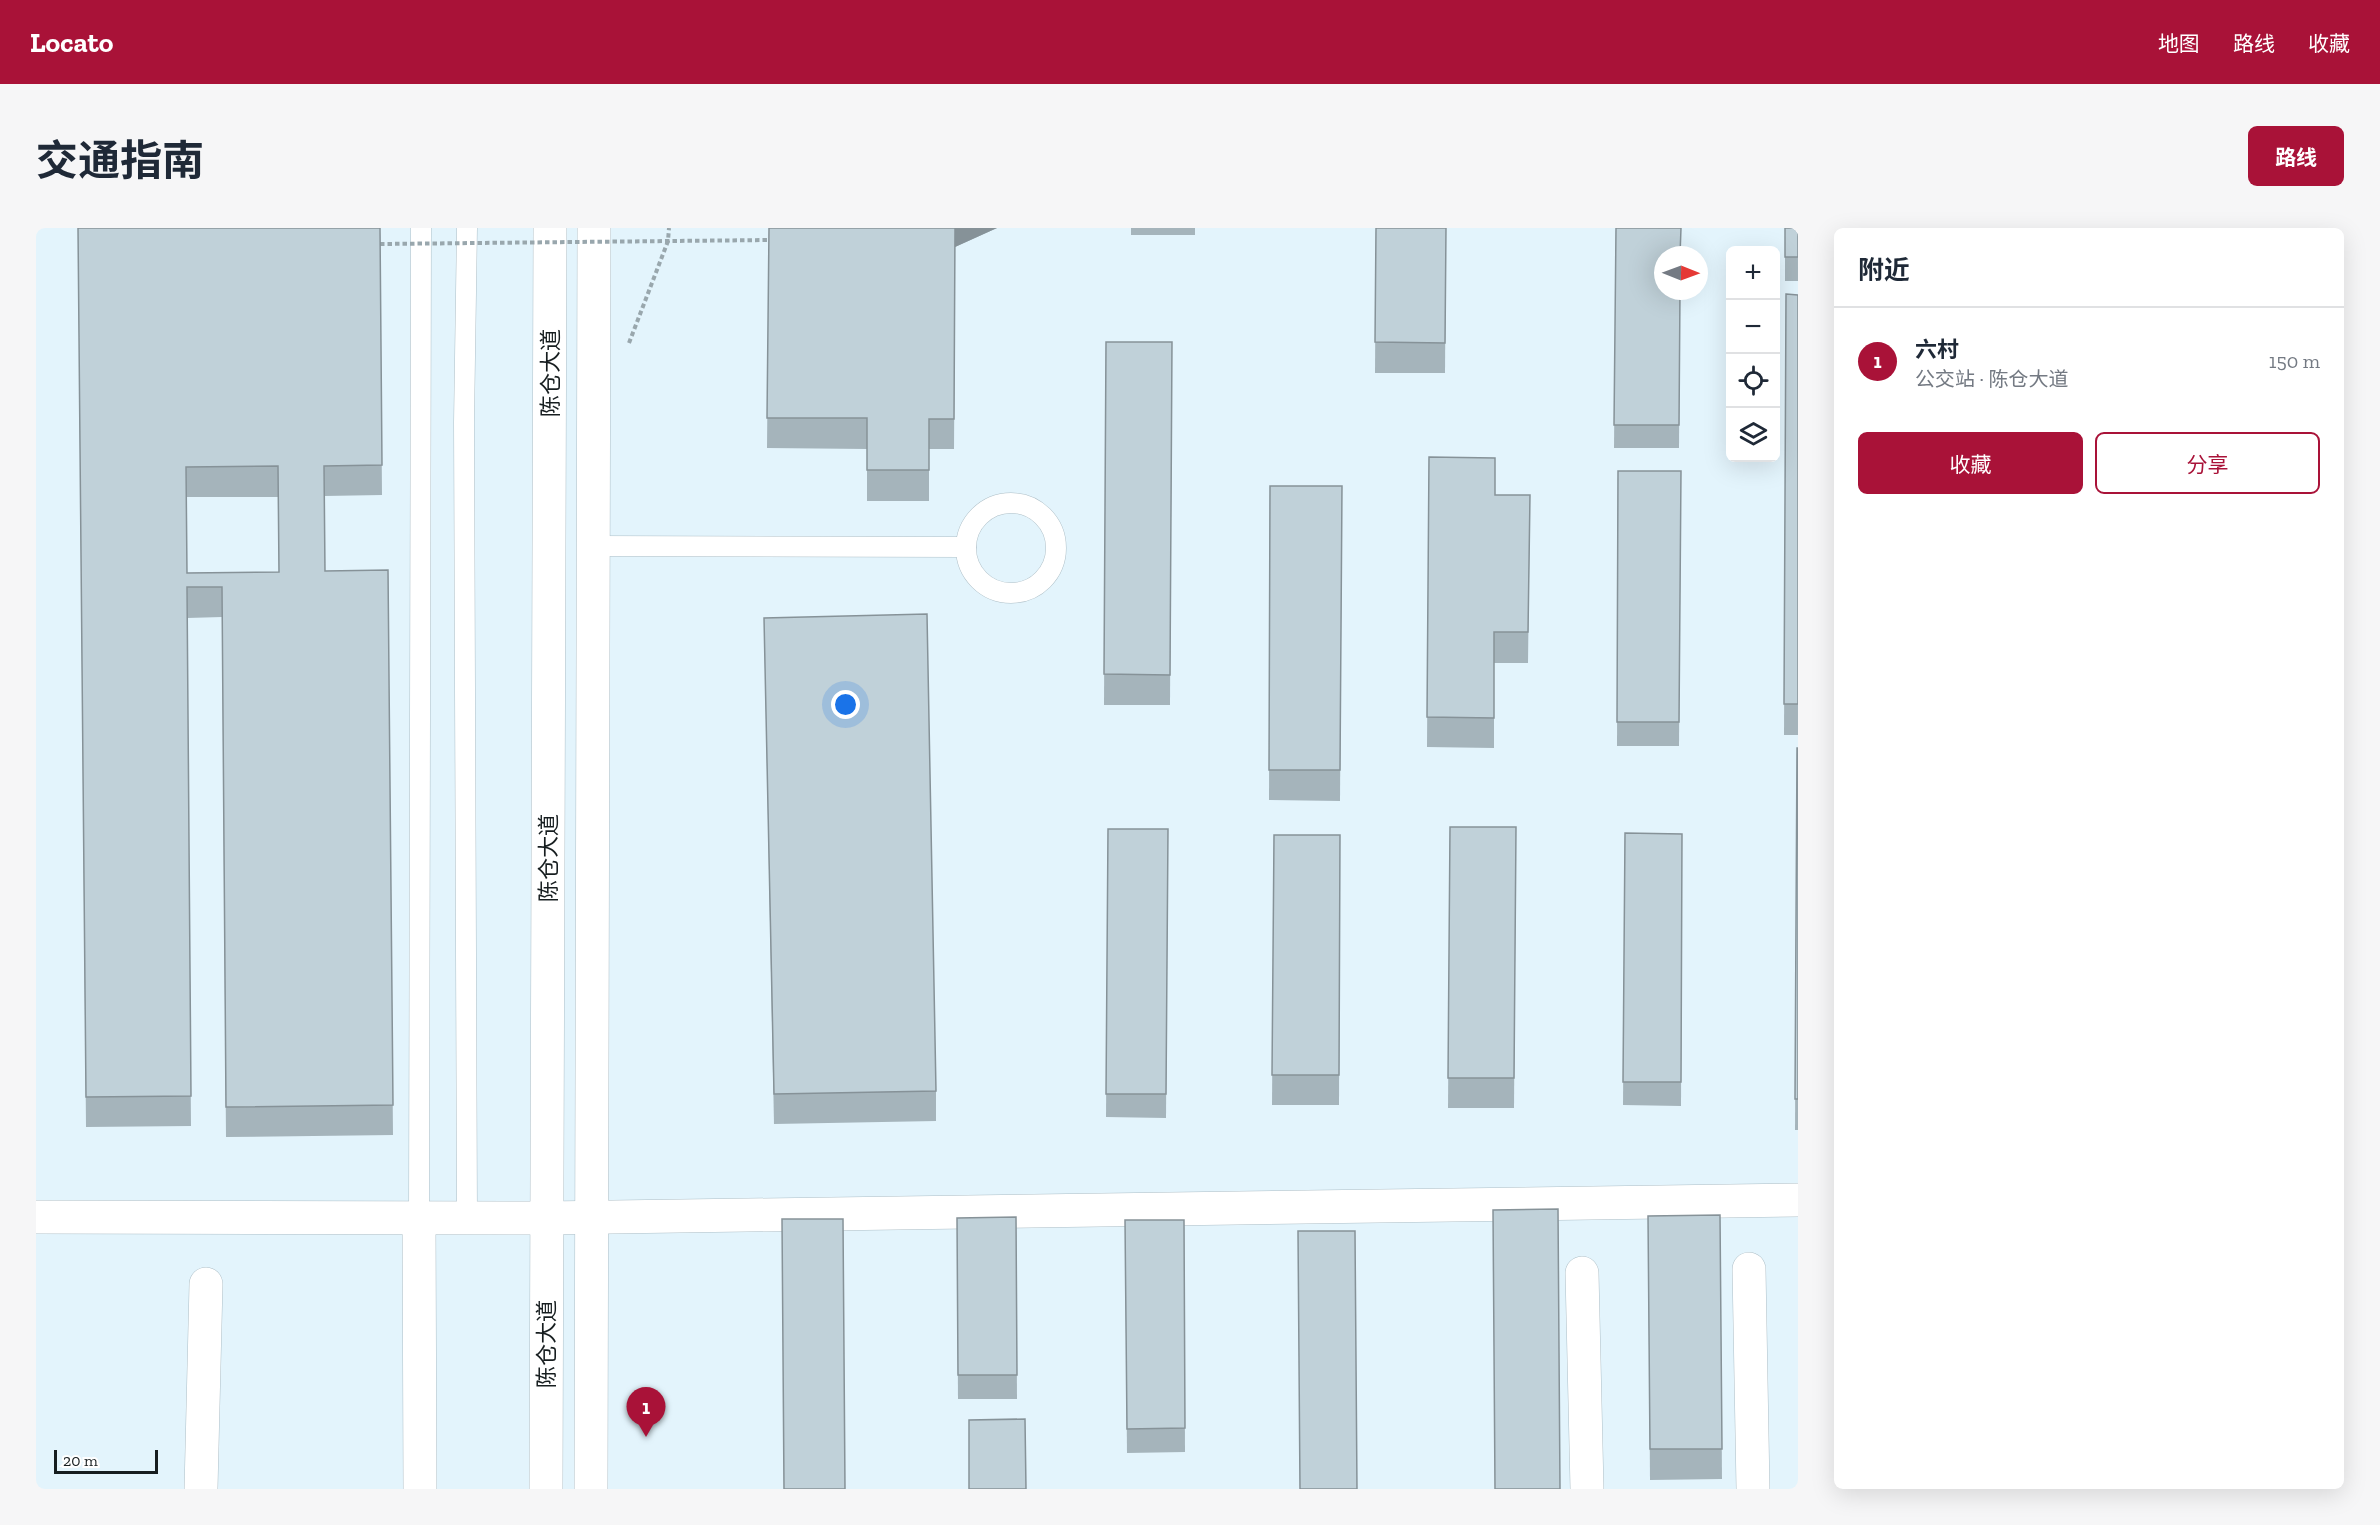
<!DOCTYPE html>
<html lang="zh">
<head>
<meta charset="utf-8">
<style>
  :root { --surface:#fff; --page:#f6f6f7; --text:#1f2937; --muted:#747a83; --line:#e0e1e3; --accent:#a91238 }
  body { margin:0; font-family:"Zilla Slab","Noto Sans SC",serif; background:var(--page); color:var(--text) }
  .controls { position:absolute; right:18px; top:18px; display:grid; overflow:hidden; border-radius:9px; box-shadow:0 6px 24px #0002 }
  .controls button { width:54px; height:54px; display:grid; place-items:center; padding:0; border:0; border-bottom:2px solid var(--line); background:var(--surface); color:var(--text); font:30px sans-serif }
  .compass { position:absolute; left:1618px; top:18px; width:54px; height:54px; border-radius:50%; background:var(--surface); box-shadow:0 6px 24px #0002; rotate:91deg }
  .scale { position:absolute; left:18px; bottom:15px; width:104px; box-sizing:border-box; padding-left:6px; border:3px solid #161d1f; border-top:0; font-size:16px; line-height:21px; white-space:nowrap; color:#161d1f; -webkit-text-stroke:4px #fff; paint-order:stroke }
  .you { position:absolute; left:810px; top:477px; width:21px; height:21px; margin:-15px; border:4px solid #fff; border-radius:50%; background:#1a73e8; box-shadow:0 0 0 9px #1a73e833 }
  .badge { display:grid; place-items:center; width:39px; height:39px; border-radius:50%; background:var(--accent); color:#fff; font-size:20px; font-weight:700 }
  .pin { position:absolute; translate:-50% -50px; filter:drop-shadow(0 2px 3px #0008) }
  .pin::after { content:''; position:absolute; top:32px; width:21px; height:18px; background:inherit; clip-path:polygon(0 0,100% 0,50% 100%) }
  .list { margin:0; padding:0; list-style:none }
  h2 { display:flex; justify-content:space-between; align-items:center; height:78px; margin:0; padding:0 24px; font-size:26px }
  h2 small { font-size:20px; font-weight:400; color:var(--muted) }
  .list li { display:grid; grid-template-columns:39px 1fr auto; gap:18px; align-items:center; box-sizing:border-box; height:108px; padding:0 24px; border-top:2px solid var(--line) }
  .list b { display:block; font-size:22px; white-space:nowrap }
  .list p { margin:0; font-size:20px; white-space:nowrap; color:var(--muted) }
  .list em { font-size:20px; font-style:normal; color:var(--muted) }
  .actions { display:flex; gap:12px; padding:18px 24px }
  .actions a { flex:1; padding:14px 0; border:2px solid var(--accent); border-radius:9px; text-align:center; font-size:21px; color:var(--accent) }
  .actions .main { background:var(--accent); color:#fff }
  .icon { flex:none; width:33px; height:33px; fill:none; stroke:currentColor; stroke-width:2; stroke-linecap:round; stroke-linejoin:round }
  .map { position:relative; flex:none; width:1762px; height:1261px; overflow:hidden; border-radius:9px }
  header { display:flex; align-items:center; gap:36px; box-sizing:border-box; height:84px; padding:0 30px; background:var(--accent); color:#fff }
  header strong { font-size:28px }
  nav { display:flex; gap:33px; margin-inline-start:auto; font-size:21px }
  .intro { display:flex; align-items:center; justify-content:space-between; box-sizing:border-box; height:144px; padding:0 36px }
  h1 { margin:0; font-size:42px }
  .button { padding:15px 27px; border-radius:9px; background:var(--accent); color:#fff; font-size:21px; font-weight:700 }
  main { display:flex; gap:36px; padding:0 36px }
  aside { flex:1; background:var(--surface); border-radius:9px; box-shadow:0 6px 24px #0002 }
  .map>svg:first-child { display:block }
</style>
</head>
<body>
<header>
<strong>Locato</strong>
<nav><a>地图</a><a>路线</a><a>收藏</a></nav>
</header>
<div class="intro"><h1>交通指南</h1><a class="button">路线</a></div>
<main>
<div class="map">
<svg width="1762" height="1261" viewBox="0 0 1762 1261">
  <rect width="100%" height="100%" fill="#e3f4fc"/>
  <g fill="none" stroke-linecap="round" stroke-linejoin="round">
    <g stroke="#aebfc7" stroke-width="21">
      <g id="service">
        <circle cx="975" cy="320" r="45"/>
        <polyline points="557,318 930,319"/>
        <polyline points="383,990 385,0"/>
        <polyline points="431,990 428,194 431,0"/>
      </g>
    </g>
    <g stroke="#aebfc7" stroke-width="34">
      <g id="minor">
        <polyline points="0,989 510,990 1762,972"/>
        <polyline points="383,990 384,1261"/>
        <polyline points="1713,1041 1717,1261"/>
        <polyline points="1546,1045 1551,1261"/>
        <polyline points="165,1261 170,1056"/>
      </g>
    </g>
    <g stroke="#aebfc7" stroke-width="34">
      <g id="primary">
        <polyline points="510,1261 514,0"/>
        <polyline points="555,1261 558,0"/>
      </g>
    </g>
    <polyline stroke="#99a7ad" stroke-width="4" stroke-dasharray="4.5 3" stroke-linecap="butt" points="593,115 632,13 633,0"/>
    <use href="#service" stroke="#fff" stroke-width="20"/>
    <use href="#minor" stroke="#fff" stroke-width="33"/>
    <use href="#primary" stroke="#fff" stroke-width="33"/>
    <polyline stroke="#99a7ad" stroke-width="4" stroke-dasharray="4.5 3" stroke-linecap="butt" points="344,16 733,12"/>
  </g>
  <g fill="#a5b4bb" fill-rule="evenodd">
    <path d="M42 0H344L346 267 288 268 289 343 352 342 357 907 190 909 186 389 151 390 155 898 50 899ZM150 269H242L243 344 151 345Z"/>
    <polygon points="733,0 961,0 919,19 918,221 893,221 893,273 831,273 831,221 731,220"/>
    <rect x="1095" y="0" width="64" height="7"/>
    <polygon points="1340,0 1410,0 1409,145 1339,145"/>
    <polygon points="1580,0 1644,63 1643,220 1578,220"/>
    <rect x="1749" y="0" width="13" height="53"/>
    <polygon points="1750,66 1762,67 1762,507 1748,507"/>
    <polygon points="1070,114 1136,114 1134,477 1068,477"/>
    <polygon points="1393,229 1459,267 1494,267 1492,435 1458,435 1458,520 1391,519"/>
    <polygon points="1582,243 1645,243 1643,518 1581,518"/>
    <polygon points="1234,258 1306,258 1304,573 1233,572"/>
    <polygon points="728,390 900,863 900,893 738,896"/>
    <polygon points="1761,520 1762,520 1762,902 1759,902"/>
    <polygon points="1414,599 1480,599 1478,880 1412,880"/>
    <polygon points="1072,601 1132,601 1130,890 1070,889"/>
    <polygon points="1589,605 1646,606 1645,878 1587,877"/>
    <polygon points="1238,607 1304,607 1303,877 1236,877"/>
    <polygon points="1684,987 1686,1251 1614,1252 1612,988"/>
    <polygon points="980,989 981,1171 922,1171 921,990"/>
    <polygon points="1089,992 1148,992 1149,1224 1091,1225"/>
  </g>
  <polygon fill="#869298" points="919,0 961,0 919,19 918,221"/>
  <g fill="#c0d1d9" stroke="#869298" stroke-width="1.5" fill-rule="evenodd">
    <path d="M42 0H344L346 237 288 238 289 343 352 342 357 877 190 879 186 359H151L155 868 50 869ZM242 238 243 344 151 345 150 239Z"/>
    <polygon points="733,0 919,0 918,191 893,191 893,242 831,242 831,190 731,190"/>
    <polygon points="1340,0 1410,0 1409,115 1339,114"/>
    <polygon points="1580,0 1645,0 1644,27 1627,27 1627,63 1644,63 1643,197 1578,197"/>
    <rect x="1749" y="0" width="13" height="29"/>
    <polygon points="1750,66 1762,67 1762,476 1748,476"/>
    <polygon points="1070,114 1136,114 1134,447 1068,446"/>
    <polygon points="1393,229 1459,230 1459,267 1494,267 1492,404 1458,404 1458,490 1391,489"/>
    <polygon points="1582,243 1645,243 1643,494 1581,494"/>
    <polygon points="1234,258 1306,258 1304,542 1233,542"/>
    <polygon points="891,386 900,863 738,866 728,390"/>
    <polygon points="1761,520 1762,520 1762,871 1759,871"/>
    <polygon points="1414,599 1480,599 1478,850 1412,850"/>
    <polygon points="1072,601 1132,601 1130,866 1070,866"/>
    <polygon points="1589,605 1646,606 1645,854 1587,854"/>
    <polygon points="1238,607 1304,607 1303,847 1236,847"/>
    <polygon points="1522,981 1524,1261 1459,1261 1457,982"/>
    <polygon points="1684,987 1686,1221 1614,1221 1612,988"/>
    <polygon points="980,989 981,1147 922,1147 921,990"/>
    <polygon points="746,991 807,991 809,1261 748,1261"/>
    <polygon points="1089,992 1148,992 1149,1200 1091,1201"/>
    <polygon points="1262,1003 1319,1003 1321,1261 1264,1261"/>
    <polygon points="989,1191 990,1261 933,1261 933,1192"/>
  </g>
  <g text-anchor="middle" stroke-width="4.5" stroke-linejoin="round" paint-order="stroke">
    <g font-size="22" fill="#161d1f" stroke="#fff">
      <text transform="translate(514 145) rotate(-90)" y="8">陈仓大道</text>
      <text transform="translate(512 630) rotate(-90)" y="8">陈仓大道</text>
      <text transform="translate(510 1116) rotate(-90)" y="8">陈仓大道</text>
    </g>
  </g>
</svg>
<div class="controls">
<button>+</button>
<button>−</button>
<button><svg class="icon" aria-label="locate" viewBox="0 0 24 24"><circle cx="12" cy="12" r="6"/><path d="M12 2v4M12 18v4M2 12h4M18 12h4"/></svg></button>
<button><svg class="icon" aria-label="layers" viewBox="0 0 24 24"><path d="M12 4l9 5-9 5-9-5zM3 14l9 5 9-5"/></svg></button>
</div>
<svg class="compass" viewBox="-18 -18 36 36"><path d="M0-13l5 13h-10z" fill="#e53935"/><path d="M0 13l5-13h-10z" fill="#747a83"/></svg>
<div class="scale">20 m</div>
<div class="you"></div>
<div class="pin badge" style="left:610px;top:1209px">1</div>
</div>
<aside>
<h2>附近<small></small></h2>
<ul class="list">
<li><span class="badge">1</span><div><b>六村</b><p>公交站 · 陈仓大道</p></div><em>150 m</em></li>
</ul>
<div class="actions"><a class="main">收藏</a><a>分享</a></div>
</aside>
</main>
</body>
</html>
